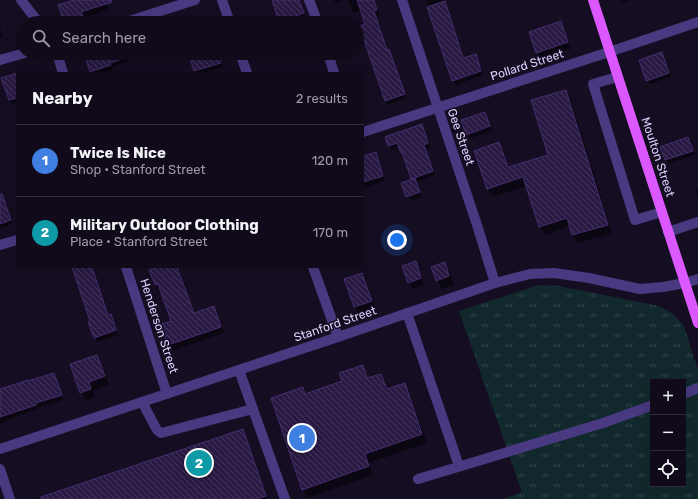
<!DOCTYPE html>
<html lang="en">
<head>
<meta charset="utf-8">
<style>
  :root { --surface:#100a1a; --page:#1e1827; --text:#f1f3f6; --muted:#9c9aa2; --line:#302b39; --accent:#2563eb }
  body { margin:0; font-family:Rubik,sans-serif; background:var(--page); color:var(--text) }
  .controls { position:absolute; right:12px; bottom:12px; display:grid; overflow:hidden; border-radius:0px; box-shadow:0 4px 16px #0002 }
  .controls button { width:36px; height:36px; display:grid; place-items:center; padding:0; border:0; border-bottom:1px solid var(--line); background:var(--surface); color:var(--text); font:20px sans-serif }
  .you { position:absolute; left:397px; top:240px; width:14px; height:14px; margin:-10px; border:3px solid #fff; border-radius:50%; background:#1a73e8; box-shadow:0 0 0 6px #1a73e833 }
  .badge { display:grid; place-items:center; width:26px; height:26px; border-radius:50%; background:var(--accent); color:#fff; font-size:13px; font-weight:700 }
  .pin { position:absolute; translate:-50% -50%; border:2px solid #fff; box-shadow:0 1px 4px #0006 }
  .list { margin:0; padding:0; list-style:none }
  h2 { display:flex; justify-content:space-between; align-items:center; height:52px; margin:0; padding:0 16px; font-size:17px }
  h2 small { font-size:13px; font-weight:400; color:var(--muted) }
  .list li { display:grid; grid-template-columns:26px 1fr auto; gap:12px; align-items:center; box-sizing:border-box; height:72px; padding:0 16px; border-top:1px solid var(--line) }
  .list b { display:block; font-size:15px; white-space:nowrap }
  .list p { margin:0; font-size:13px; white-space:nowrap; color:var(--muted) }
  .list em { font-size:13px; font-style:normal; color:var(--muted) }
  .icon { flex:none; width:22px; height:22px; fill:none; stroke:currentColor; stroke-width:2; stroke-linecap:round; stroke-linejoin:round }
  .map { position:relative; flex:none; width:698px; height:499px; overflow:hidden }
  .search { position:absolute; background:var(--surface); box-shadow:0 4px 16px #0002; left:16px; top:16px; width:348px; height:44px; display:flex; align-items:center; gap:10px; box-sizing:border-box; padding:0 14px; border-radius:22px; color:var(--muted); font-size:15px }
  .panel { position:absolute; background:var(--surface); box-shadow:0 4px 16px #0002; left:16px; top:72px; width:348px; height:196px; border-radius:0px }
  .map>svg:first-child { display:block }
</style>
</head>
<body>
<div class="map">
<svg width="698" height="499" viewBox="0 0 698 499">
  <defs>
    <pattern id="grass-tufts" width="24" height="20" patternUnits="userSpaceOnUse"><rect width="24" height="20" fill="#11292c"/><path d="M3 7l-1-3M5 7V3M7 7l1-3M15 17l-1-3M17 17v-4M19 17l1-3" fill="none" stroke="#33474c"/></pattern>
    <pattern id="building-back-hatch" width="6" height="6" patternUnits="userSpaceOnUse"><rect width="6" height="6" fill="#291a43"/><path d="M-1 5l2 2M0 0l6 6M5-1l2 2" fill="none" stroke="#483a5f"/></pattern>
  </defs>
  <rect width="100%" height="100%" fill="#150e22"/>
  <path fill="url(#grass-tufts)" fill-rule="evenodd" d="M539 285 558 286 659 306 672 313 684 326 698 370V499H503L522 492 459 311ZM653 382H683V484H653Z"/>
  <g fill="#0007">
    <polygon points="77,0 105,0 108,10 84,18 85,22 81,23 66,23 65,22"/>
    <polygon points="333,0 343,0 335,3"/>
    <polygon points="348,0 374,0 379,14 376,15 388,50 389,50 391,54 406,98 388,105 385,101 366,44 365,44 362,40 358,28 367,25 362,10 353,13"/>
    <polygon points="425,0 444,0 463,59 477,59 483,75 456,85 453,81"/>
    <polygon points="621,0 630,0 623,3"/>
    <polygon points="304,14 305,18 290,23 281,22"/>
    <polygon points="205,16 209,23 186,23"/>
    <polygon points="561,22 564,29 571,49 541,59 537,53 530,33"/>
    <polygon points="0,26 3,37 0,38"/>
    <polygon points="85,53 126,53 129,61 112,67 113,70 103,73 92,73"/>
    <polygon points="195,53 218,53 223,67 204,73 196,73 190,55"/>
    <polygon points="662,53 664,57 671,77 650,84 647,80"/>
    <polygon points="17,74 17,102 12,104 10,100 3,79"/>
    <polygon points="566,91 571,99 612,233 578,243 573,235 570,226 545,235 540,226 527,186 493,197 488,189 499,143 504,152 509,168 549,155"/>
    <polygon points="484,113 492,131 469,139 467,134"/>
    <polygon points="422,126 424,130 430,148 426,149 435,175 416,182 422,197 410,201 403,183 413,180 400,147 392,150 386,138"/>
    <polygon points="688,138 695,155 668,164 662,147"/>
    <polygon points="375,153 378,157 385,181 365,187 363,183 363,157"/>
    <polygon points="698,188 698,199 695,189"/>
    <polygon points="0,204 6,207 12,224 1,228 0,226"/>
    <polygon points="415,262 419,269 424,285 413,289 409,282"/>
    <polygon points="444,263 449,272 454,285 442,289 437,280"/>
    <polygon points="73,267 93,267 109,316 110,315 113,319 118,335 97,342 95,338 92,321"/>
    <polygon points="153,267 178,267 194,314 214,307 217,313 224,333 172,351 169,345 162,325 172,322 161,290 159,291 156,285"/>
    <polygon points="362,274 367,283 376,310 360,316 355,307 345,280"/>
    <polygon points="97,356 102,365 109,385 93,391 95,397 86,401 81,392"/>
    <polygon points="362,366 369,379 381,375 386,384 388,390 404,384 409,393 427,443 369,463 373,475 308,498 303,489 302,388 306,395 343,382"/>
    <polygon points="54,374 56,378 63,400 37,408 38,409 9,419 10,420 0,424 0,392 28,382"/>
    <polygon points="243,430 246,437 267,499 39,499"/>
  </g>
  <g fill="url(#building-back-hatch)" stroke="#442c6f">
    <polygon points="74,0 111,0 112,2 81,12 83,16 64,22 58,5"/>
    <polygon points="272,0 299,0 304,13 279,22"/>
    <polygon points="357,0 374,0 377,10 374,11 387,50 389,49 405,94 385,101 364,40 361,40 357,28 357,27 365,24"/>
    <polygon points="445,1 463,58 476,54 481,71 452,81 427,7"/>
    <polygon points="561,21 568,42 536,53 529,32"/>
    <polygon points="662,52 669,73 646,81 639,60"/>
    <polygon points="84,53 135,53 135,55 110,63 111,65 90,72"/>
    <polygon points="188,53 218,53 221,63 194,71"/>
    <polygon points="17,73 17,98 9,100 1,78"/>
    <polygon points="566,90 608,225 572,235 567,218 539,227 523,177 487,189 474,151 499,142 508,167 548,155 531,100"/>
    <polygon points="485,112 490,126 466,135 461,120"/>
    <polygon points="422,124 428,143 424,145 433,171 411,179 402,152 401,153 397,143 388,146 385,137"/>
    <polygon points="688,137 693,151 665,160 660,147"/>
    <polygon points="376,152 383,176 363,182 363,156"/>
    <polygon points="415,178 420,192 406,197 401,183"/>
    <polygon points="0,194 2,194 11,220 0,224"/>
    <polygon points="416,261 421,278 408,283 402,266"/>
    <polygon points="445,262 449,276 436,281 431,267"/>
    <polygon points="72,267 92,267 108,315 111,314 116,330 94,338 88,322 90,321"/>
    <polygon points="157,267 177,267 194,313 214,306 221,327 168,345 161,324 171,321 158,284 155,285 149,270"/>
    <polygon points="362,273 372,301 354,307 344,279"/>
    <polygon points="97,355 105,376 89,382 91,389 80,393 70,364"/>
    <polygon points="363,365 367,378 381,374 387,389 405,383 422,434 365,454 369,466 302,490 271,398 303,387 305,394 342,381 339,373"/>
    <polygon points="54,373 62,395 36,403 36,405 0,417 0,389 28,380 28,381"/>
    <polygon points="243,429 266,496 257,499 41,499 41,497"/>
  </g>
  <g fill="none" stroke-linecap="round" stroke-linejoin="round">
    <g stroke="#483981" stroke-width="10">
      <polyline points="21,0 39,23"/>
      <polyline points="222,0 230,23"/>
      <polyline points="309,0 318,23"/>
      <polyline points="402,0 477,225 495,283"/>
      <polyline points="123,23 195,0"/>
      <polyline points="57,53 63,73"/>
      <polyline points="240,53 247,73"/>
      <polyline points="328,53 334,73"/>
      <polyline points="0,60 25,53"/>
      <polyline points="617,77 593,84 635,220 662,212"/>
      <polyline points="363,132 609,52 698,22"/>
      <polyline points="668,232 698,222"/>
      <polyline points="0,245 17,240"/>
      <polyline points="126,267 167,394"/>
      <polyline points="313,267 338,337"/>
      <polyline points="407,313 459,466"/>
      <polyline points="239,370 285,499"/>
      <polyline points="683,394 698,388"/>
      <polyline points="142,402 157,430 161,433 253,409"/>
      <polyline points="0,449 338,337 495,283 530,274 554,273 589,278 640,289 663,287 685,283 698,279"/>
      <polyline points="0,469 10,499"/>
      <polyline points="418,479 603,423 653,405"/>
    </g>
    <polyline stroke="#da58fd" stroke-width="10" points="593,0 698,323"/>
  </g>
  <g text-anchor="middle" stroke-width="3" stroke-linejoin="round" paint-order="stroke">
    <g font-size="12" fill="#ddd0fe" stroke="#150e22">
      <text transform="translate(527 65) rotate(-18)" y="4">Pollard Street</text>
      <text transform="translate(461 137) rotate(71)" y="4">Gee Street</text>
      <text transform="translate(658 157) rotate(72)" y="4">Moulton Street</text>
      <text transform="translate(335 324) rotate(-19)" y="4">Stanford Street</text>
      <text transform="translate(159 326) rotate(72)" y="4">Henderson Street</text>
    </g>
  </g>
</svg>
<div class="controls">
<button>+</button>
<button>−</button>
<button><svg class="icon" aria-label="locate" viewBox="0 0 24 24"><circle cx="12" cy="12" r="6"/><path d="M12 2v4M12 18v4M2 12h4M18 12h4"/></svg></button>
</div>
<div class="you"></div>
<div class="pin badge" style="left:302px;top:438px;background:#3f7fe0">1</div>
<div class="pin badge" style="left:199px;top:463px;background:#0f9aa8">2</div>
<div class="search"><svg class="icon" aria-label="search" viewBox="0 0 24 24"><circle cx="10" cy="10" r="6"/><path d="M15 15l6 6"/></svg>Search here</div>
<section class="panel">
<h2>Nearby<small>2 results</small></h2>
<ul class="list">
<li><span class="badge" style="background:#3f7fe0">1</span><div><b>Twice Is Nice</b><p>Shop · Stanford Street</p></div><em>120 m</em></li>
<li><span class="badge" style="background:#0f9aa8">2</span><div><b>Military Outdoor Clothing</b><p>Place · Stanford Street</p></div><em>170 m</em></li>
</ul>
</section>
</div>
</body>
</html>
